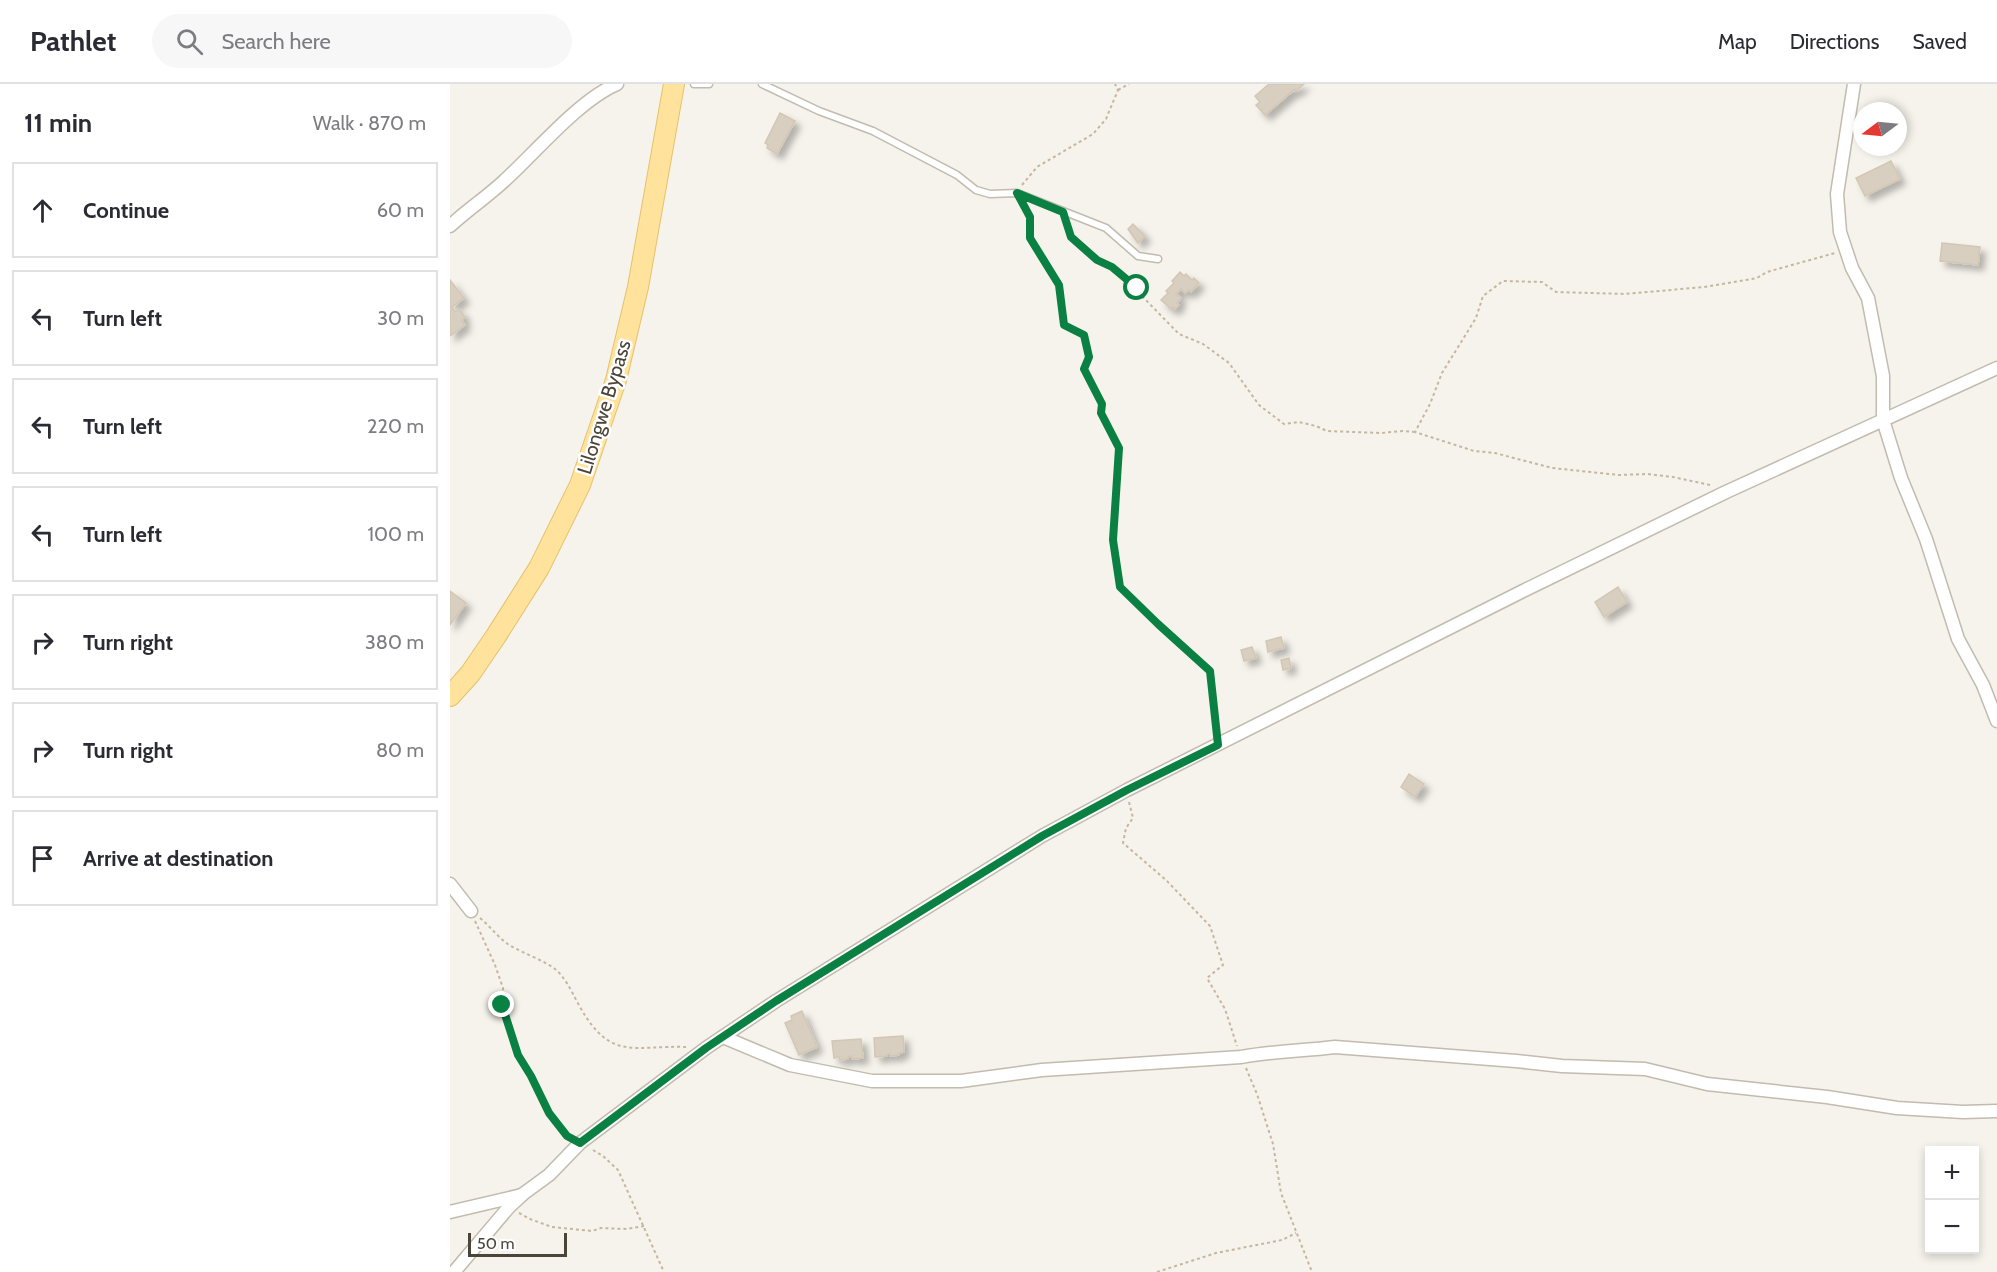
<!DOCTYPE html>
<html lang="en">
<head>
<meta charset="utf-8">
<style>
  :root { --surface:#fff; --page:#f7f7f7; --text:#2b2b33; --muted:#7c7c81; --line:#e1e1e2 }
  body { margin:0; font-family:Cabin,sans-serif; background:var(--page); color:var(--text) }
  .controls { position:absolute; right:18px; bottom:18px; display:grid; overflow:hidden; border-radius:0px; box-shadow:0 3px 9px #0003 }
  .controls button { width:54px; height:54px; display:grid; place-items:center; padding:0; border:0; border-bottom:2px solid var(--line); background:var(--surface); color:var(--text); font:30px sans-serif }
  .compass { position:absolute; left:1403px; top:18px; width:54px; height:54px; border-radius:50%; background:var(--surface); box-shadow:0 3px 9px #0003; rotate:254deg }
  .scale { position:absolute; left:18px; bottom:15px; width:99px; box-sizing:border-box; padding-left:6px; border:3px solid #4b4439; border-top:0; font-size:16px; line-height:21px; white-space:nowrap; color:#4b4439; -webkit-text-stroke:4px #fff; paint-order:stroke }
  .stop { position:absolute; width:18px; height:18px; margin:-14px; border:4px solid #0b8043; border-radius:50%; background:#fff }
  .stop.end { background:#0b8043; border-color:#fff; box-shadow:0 2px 6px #0008 }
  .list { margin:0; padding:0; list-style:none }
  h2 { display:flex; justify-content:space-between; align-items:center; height:78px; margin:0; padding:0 24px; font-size:26px }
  h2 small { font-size:20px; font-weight:400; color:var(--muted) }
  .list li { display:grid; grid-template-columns:39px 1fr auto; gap:18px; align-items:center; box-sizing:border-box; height:96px; margin:0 12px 12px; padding:0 12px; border:2px solid var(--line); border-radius:0px }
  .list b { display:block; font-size:22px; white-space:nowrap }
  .list em { font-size:20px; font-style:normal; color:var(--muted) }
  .icon { flex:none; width:33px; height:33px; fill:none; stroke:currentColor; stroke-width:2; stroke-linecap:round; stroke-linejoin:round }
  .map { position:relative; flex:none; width:1547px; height:1188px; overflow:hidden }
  header { display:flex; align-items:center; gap:36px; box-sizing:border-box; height:84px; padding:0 30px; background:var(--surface); border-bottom:2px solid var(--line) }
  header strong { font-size:28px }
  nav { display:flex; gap:33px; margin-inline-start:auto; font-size:21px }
  .search { width:420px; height:54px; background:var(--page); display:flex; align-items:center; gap:15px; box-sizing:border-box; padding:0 21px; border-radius:33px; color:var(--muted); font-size:22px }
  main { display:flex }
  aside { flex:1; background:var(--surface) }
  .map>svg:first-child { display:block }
</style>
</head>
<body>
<header>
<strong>Pathlet</strong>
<div class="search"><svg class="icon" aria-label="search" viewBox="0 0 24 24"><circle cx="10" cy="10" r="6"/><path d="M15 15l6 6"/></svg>Search here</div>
<nav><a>Map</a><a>Directions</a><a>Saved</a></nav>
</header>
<main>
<aside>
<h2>11 min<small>Walk · 870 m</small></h2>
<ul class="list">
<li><svg class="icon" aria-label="ahead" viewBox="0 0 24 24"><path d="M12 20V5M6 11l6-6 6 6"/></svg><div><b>Continue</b></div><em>60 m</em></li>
<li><svg class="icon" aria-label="left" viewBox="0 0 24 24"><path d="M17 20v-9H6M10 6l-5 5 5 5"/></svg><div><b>Turn left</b></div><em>30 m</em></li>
<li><svg class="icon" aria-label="left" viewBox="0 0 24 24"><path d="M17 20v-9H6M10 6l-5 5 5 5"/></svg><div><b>Turn left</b></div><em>220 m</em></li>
<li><svg class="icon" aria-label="left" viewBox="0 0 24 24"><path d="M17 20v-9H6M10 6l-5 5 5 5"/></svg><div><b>Turn left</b></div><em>100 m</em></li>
<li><svg class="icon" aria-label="right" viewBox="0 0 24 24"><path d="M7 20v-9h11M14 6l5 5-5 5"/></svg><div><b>Turn right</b></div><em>380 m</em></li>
<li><svg class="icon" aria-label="right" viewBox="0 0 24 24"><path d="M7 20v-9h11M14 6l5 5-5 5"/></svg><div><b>Turn right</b></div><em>80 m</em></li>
<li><svg class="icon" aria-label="arrive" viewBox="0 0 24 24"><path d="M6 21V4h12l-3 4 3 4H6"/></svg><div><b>Arrive at destination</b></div></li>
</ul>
</aside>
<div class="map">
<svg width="1547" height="1188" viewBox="0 0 1547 1188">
  <defs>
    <filter id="shadow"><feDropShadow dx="5.5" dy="5.5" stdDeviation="3" flood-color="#0004"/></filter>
  </defs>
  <rect width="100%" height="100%" fill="#f6f3ec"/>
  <g fill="#d8cfc1" stroke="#d3c7b4" stroke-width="1.5" filter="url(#shadow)">
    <polygon points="819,0 854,0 846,7 844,6 815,31 806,21 810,18 805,12"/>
    <polygon points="330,29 345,37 327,70 317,64 318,61 315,59"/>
    <polygon points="1441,77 1450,95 1415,112 1406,94"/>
    <polygon points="683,140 695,152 688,159 678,145"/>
    <polygon points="1492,159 1530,163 1528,181 1490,177"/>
    <polygon points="730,188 734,192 736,190 742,196 744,194 749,199 741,208 739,206 735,209 731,205 726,210 731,214 727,219 729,221 725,225 723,223 721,225 711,216 718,209 716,207 724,199 722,197"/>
    <polygon points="0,196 14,214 2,223 5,228 9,225 15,233 12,236 15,241 0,252"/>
    <polygon points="1168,503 1177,518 1154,533 1145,518"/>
    <polygon points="0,507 16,519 0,541"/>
    <polygon points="831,553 834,564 818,568 816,557"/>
    <polygon points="802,563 806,574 794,577 791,566"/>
    <polygon points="839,574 841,584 833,586 831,576"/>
    <polygon points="959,690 974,700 965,713 951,703"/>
    <polygon points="352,927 367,963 349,971 335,939 342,936 341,932"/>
    <polygon points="453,952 454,968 449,969 449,971 440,972 440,970 437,970 437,972 425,973 424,954"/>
    <polygon points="411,955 413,974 402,975 401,972 398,973 398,975 390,976 389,973 384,974 382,957"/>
  </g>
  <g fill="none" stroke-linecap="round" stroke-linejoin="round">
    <g stroke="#c2bbae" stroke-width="9">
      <g id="service">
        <polyline points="244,0 259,0"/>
        <polyline points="312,0 369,27 423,47 507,91 526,106 540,110 567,109 656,144 688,172 708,175"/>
      </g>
    </g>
    <g stroke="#c2bbae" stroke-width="15">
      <g id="minor">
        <polyline points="1404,0 1387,110 1390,148 1402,184 1418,214 1433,292 1433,336 1451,394 1476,455 1508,555 1533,601 1547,637"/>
        <path d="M0 142C17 126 37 113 54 97 85 69 129 16 167 0"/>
        <polyline points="0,800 21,827"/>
        <path d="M273 953 340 981 422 997H511L592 986 791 973C822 967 854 967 885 963L1066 977 1112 982 1195 985 1257 1000 1377 1013 1447 1024 1513 1028 1547 1027"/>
        <polyline points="0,1128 72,1111"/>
        <polyline points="4,1188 59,1123 73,1110 99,1091 130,1059 256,964 326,917 592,752 677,706 1073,507 1276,408 1547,284"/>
      </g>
    </g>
    <g stroke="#e6c16a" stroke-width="22">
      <polyline id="primary" points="0,612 20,590 46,552 89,484 130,401 166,296 188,203 224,0"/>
    </g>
    <g stroke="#c4b79f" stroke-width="2" stroke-dasharray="3 3" stroke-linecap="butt">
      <polyline points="668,6 679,0"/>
      <polyline points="572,101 587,83 643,50 656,35 668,6 665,0"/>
      <polyline points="575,124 580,133 580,154 609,201 614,241 634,251 639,273 634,285 652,320 651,329 669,364 663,456 670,503 760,587 766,646"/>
      <polyline points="617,139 621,153 647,176 661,183 687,204 690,210 729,250 753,260 779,279 809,321 834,340 849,338 866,342 877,347 931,349 953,347 964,348"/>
      <polyline points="1260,401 1223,393 1197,390 1169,391 1102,384 1045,369 1024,367 965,348 980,320 992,289 1026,234 1033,212 1053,197 1092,198 1106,208 1175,210 1254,203 1307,194 1317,188 1385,169"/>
      <polyline points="679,718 683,734 676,744 673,759 716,796 760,842 773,881 757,894 775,925 787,962"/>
      <path d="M30 834C41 843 49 855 61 862 73 869 95 877 105 885 117 895 123 911 130 923 161 978 184 961 236 963"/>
      <polyline points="25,837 45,881 53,904 53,929 68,971 81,992 99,1029 119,1054"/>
      <polyline points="796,984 807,1010 823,1060 831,1109 862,1188"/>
      <polyline points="143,1066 153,1072 168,1086 214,1188"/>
      <polyline points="69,1129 80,1135 102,1143 142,1147 151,1144 177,1145 194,1142"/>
      <polyline points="707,1188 766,1169 832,1156 846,1149"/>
    </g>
    <use href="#service" stroke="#fff" stroke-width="6"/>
    <use href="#minor" stroke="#fff" stroke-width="12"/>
    <use href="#primary" stroke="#ffe39c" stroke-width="20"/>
  </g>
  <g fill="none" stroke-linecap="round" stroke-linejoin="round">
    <polyline stroke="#0b8043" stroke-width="8" points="52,921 68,971 81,992 99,1029 117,1052 130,1059 256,964 326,917 592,752 677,706 768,661 760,587 708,540 670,503 663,456 669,364 651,329 652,320 634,285 639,273 634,251 614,241 609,201 580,154 580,133 567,109 613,128 621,153 647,176 662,183 687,204"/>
  </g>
  <g text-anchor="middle" stroke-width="5" stroke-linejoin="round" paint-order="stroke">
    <g font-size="20" fill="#4b4439" stroke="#fff">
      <text transform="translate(154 323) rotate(-73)" y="7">Lilongwe Bypass</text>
    </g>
  </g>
</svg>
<div class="controls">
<button>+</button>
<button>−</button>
</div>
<svg class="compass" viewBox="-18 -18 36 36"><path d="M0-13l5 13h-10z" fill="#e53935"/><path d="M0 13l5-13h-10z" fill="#7c7c81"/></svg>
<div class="scale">50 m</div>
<div class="stop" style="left:687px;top:204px"></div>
<div class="stop end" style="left:52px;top:921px"></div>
</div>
</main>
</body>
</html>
